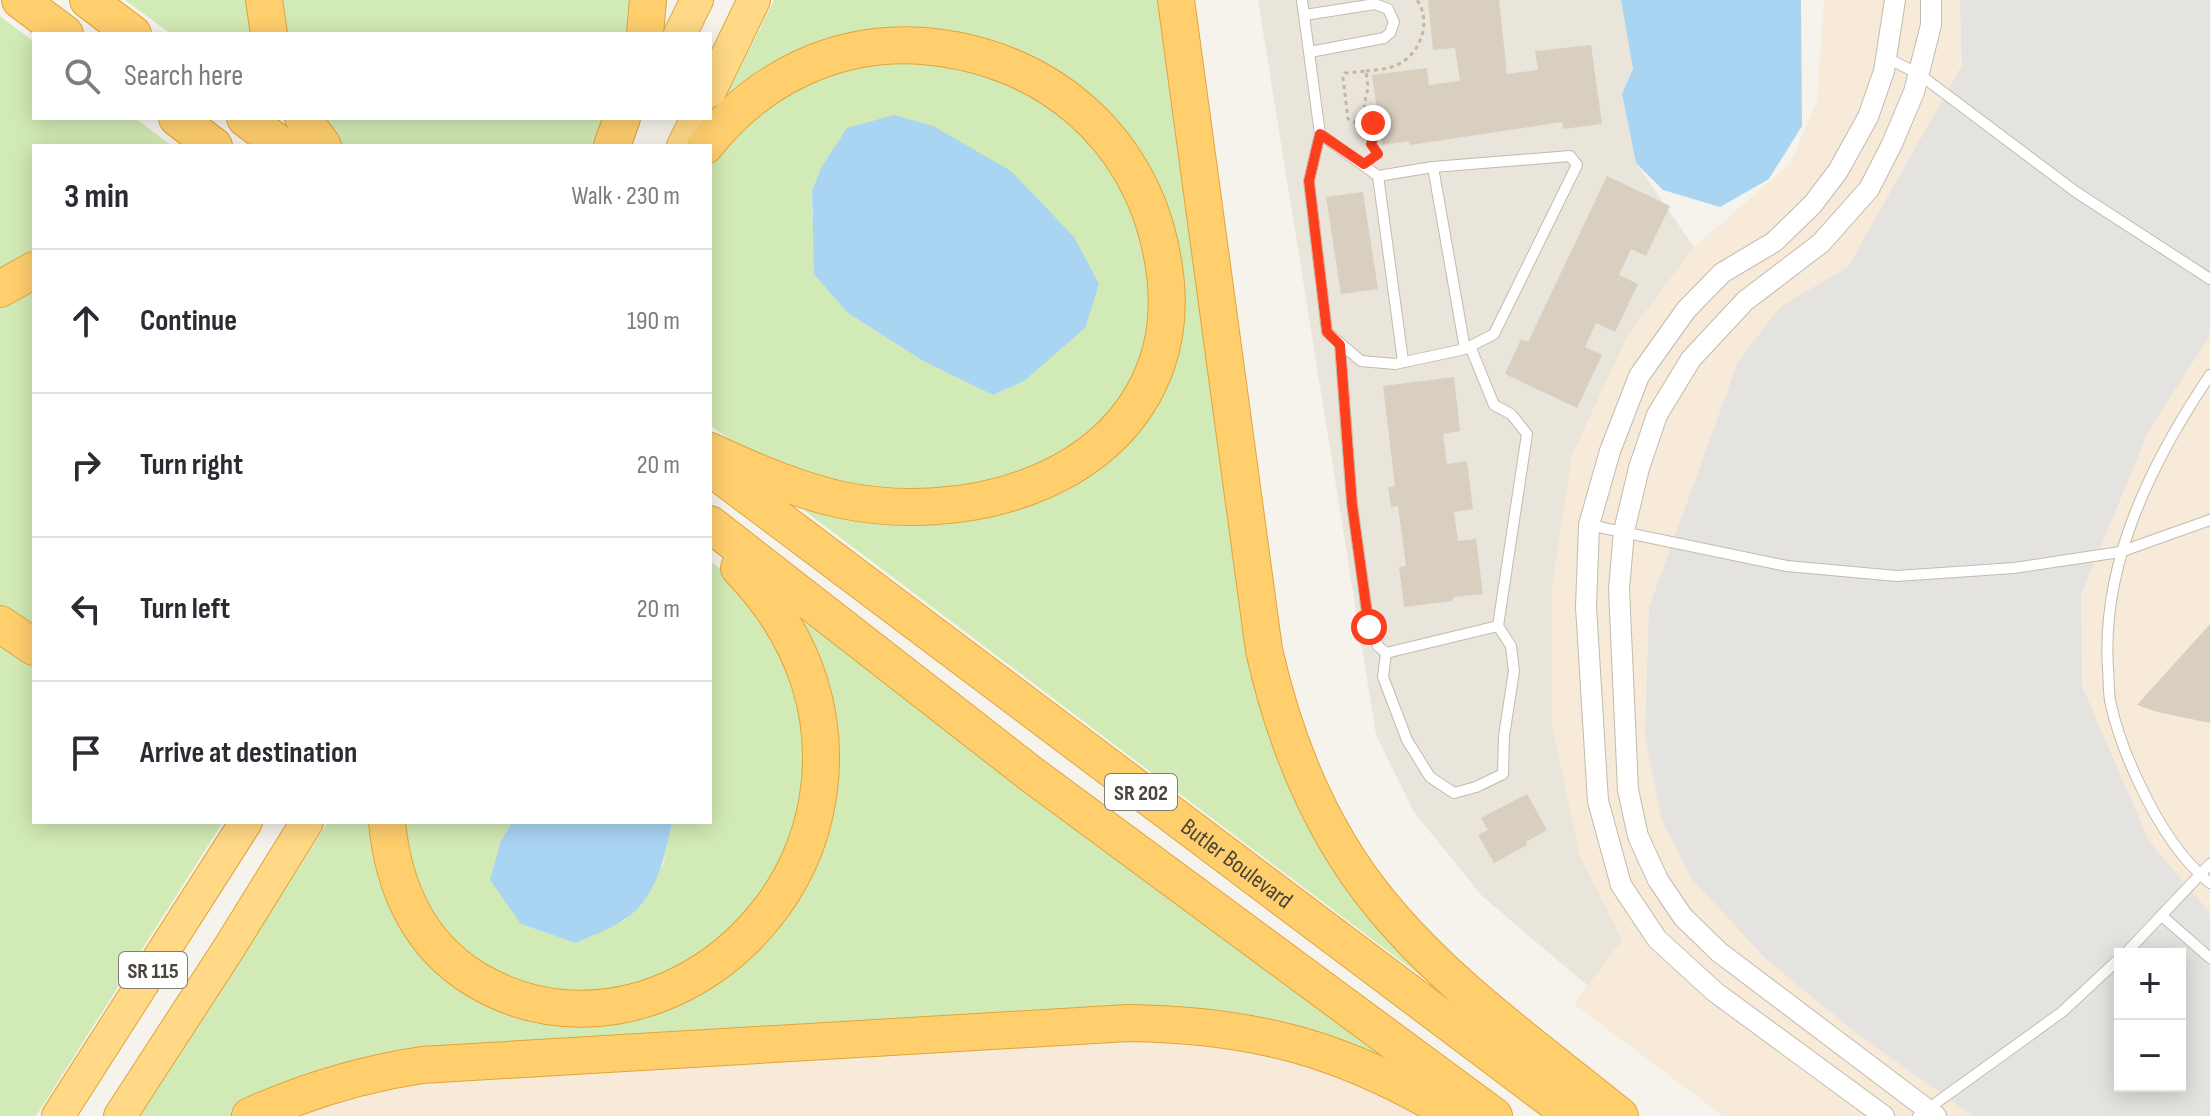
<!DOCTYPE html>
<html lang="en">
<head>
<meta charset="utf-8">
<style>
  :root { --surface:#fff; --page:#f7f7f7; --text:#2b2b33; --muted:#7c7c81; --line:#e1e1e2 }
  body { margin:0; font-family:"Sofia Sans Condensed",sans-serif; background:var(--page); color:var(--text) }
  .controls { position:absolute; right:24px; bottom:24px; display:grid; overflow:hidden; border-radius:0px; box-shadow:0 4px 20px #0003 }
  .controls button { width:72px; height:72px; display:grid; place-items:center; padding:0; border:0; border-bottom:2px solid var(--line); background:var(--surface); color:var(--text); font:40px sans-serif }
  .stop { position:absolute; width:24px; height:24px; margin:-18px; border:6px solid #fc3f1d; border-radius:50%; background:#fff }
  .stop.end { background:#fc3f1d; border-color:#fff; box-shadow:0 2px 8px #0008 }
  .list { margin:0; padding:0; list-style:none }
  h2 { display:flex; justify-content:space-between; align-items:center; height:104px; margin:0; padding:0 32px; font-size:34px }
  h2 small { font-size:26px; font-weight:400; color:var(--muted) }
  .list li { display:grid; grid-template-columns:52px 1fr auto; gap:24px; align-items:center; box-sizing:border-box; height:144px; padding:0 32px; border-top:2px solid var(--line) }
  .list b { display:block; font-size:30px; white-space:nowrap }
  .list em { font-size:26px; font-style:normal; color:var(--muted) }
  .icon { flex:none; width:44px; height:44px; fill:none; stroke:currentColor; stroke-width:2; stroke-linecap:round; stroke-linejoin:round }
  .map { position:relative; flex:none; width:2210px; height:1116px; overflow:hidden }
  .search { position:absolute; background:var(--surface); box-shadow:0 4px 20px #0003; left:32px; top:32px; width:680px; height:88px; display:flex; align-items:center; gap:20px; box-sizing:border-box; padding:0 28px; border-radius:0px; color:var(--muted); font-size:30px }
  .panel { position:absolute; background:var(--surface); box-shadow:0 4px 20px #0003; left:32px; top:144px; width:680px; height:680px; border-radius:0px }
  .map>svg:first-child { display:block }
</style>
</head>
<body>
<div class="map">
<svg width="2210" height="1116" viewBox="0 0 2210 1116">
  <rect width="100%" height="100%" fill="#f6f3ec"/>
  <polygon fill="#eae5da" points="1258,0 1621,0 1633,69 1622,94 1636,163 1694,247 1627,337 1552,586 1552,722 1580,856 1623,940 1588,986 1482,896 1414,812 1376,735"/>
  <g fill="#f7ead8" fill-rule="evenodd">
    <path d="M1824 0H2210V1116H1723L1574 1004 1622 940 1580 856 1552 722V586L1572 455 1627 337 1694 247 1790 164 1817 101ZM2120 954H2180V1086H2120Z"/>
    <polygon points="1116,1031 1292,1049 1440,1116 276,1116 376,1081"/>
  </g>
  <g fill="#d2eab5" fill-rule="evenodd">
    <polygon points="125,0 251,0 255,34 171,34"/>
    <polygon points="276,0 639,0 637,34 281,34"/>
    <polygon points="774,0 1166,0 1270,703 1462,1007 805,511 805,508 1027,492 1159,372 1137,167 956,41 724,101"/>
    <polygon points="0,16 34,42 34,118 135,118 172,146 34,146 34,261 0,280"/>
    <path d="M913 52 1045 93 1133 193 1156 320 1126 403 1045 468 953 493 857 491 750 454 710 425V150L770 93ZM821 168 1024 381 993 395 923 361 848 313 812 217V191Z"/>
    <polygon points="316,118 613,118 602,146 341,146"/>
    <polygon points="34,279 34,636 0,613 0,299"/>
    <polygon points="710,561 739,582 800,688 807,786 775,881 693,964 606,999 499,983 430,923 395,822 512,822 501,841 521,924 577,943 625,920 663,865 672,822 710,822"/>
    <polygon points="793,612 1393,1061 1263,1026 413,1058 235,1116 140,1116 328,822 378,822 439,960 634,1018 813,860"/>
    <polygon points="0,631 34,654 34,822 223,822 36,1116 0,1116"/>
  </g>
  <path fill="#e5e3e0" fill-rule="evenodd" d="M1960 0H2210V335L2148 432 2081 595 2082 686 2149 841 2210 913V1116H1973L1856 1033 1766 959 1692 879 1662 821 1645 736 1649 607 1738 362 1780 307 1848 267 1962 65ZM2120 954H2180V1086H2120Z"/>
  <g fill="#a9d4f2">
    <polygon points="1621,0 1801,0 1802,126 1769,179 1720,207 1663,190 1636,163 1622,94 1633,69"/>
    <polygon points="894,115 933,126 1011,171 1074,237 1099,284 1085,328 1024,381 993,395 923,361 848,313 814,274 812,191 821,168 847,128"/>
    <path d="M512 822H672C665 857 656 901 622 921 608 930 591 936 576 943L521 924 490 880 501 841Z"/>
  </g>
  <g fill="#d8cfc1">
    <polygon points="1428,0 1499,0 1507,74 1538,70 1535,51 1591,45 1602,124 1563,129 1562,122 1410,145 1409,141 1382,145 1372,75 1427,68 1429,85 1460,81 1455,48 1433,50"/>
    <polygon points="1607,176 1670,206 1646,256 1631,249 1619,275 1638,284 1615,332 1596,323 1585,347 1602,355 1577,408 1505,374 1521,339 1528,342"/>
    <polygon points="1363,192 1378,289 1341,294 1326,197"/>
    <polygon points="1454,377 1460,431 1443,434 1447,464 1467,461 1473,509 1454,512 1458,541 1476,539 1483,594 1453,597 1453,601 1404,607 1399,567 1406,566 1398,506 1391,507 1388,487 1395,486 1383,386"/>
    <polygon points="2210,624 2210,723 2157,712 2137,705"/>
    <polygon points="1527,794 1547,830 1526,842 1527,845 1494,863 1478,835 1488,830 1481,818"/>
  </g>
  <g fill="none" stroke-linecap="round" stroke-linejoin="round">
    <g stroke="#c2bbae" stroke-width="12">
      <g id="service">
        <polyline points="1302,0 1320,134 1309,181 1327,332 1361,361 1395,364 1465,349 1494,334 1577,165 1570,156 1433,167 1378,176 1320,134"/>
        <polyline points="1305,15 1375,4 1388,9 1394,22 1390,33 1384,38 1310,52"/>
        <polyline points="1887,58 1919,74 2076,192 2210,279"/>
        <polyline points="1433,167 1465,349"/>
        <polyline points="1378,176 1403,361"/>
        <polyline points="1340,345 1352,504 1369,627 1378,646 1386,653 1498,626 1527,434 1511,414 1494,405 1470,346"/>
        <path d="M2210 375C2152 461 2101 563 2108 669 2109 680 2108 693 2111 705 2117 732 2128 760 2140 785 2157 821 2179 858 2210 883"/>
        <polyline points="1589,525 1787,566 1897,576 2014,568 2120,552 2210,520"/>
        <polyline points="1386,653 1383,677 1407,740 1430,777 1454,793 1476,787 1503,774 1504,736 1514,671 1511,646 1498,626"/>
        <polyline points="2162,916 2210,958"/>
        <polyline points="2125,954 2210,864"/>
        <polyline points="1918,1116 2062,1012 2120,958"/>
      </g>
    </g>
    <g stroke="#c2bbae" stroke-width="22">
      <g id="minor">
        <polyline points="1931,0 1931,25 1914,92 1892,144 1869,189 1821,243 1745,301 1691,359 1657,415 1639,468 1624,531 1619,589 1628,790 1638,836 1658,880 1683,917 1719,952 1936,1116"/>
        <polyline points="1884,1116 1715,992 1657,939 1621,885 1598,801 1586,607 1589,525 1610,451 1639,376 1686,310 1722,273 1774,242 1813,204 1838,171 1868,117 1884,71 1895,0"/>
      </g>
    </g>
    <g stroke="#e0a43c" stroke-width="34">
      <g id="trunk">
        <polyline points="680,34 697,0"/>
        <polyline points="710,91 754,0"/>
        <polyline points="683,146 697,118"/>
        <polyline points="58,1116 246,822"/>
        <polyline points="120,1116 229,948 307,822"/>
      </g>
    </g>
    <g stroke="#e0a43c" stroke-width="38">
      <g id="motorway">
        <polyline points="20,0 65,34"/>
        <polyline points="88,0 133,34"/>
        <polyline points="264,0 269,34"/>
        <path d="M1176 0 1264 650C1285 743 1321 833 1383 907 1450 988 1539 1050 1620 1116"/>
        <polyline points="645,34 648,0"/>
        <polyline points="177,118 214,146"/>
        <polyline points="245,118 282,146"/>
        <polyline points="303,118 323,146"/>
        <polyline points="612,146 622,118"/>
        <path d="M705 146C758 78 836 40 923 46 1043 55 1140 135 1162 255 1169 291 1169 328 1157 363 1114 488 958 524 842 500 796 490 752 471 710 451"/>
        <polyline points="0,289 34,270"/>
        <path id="s1" d="M711 468 1573 1116"/>
        <polyline points="710,524 1031,774 1494,1116"/>
        <polyline points="0,624 34,647"/>
        <path d="M387 822C393 886 418 944 475 979 611 1061 779 963 814 817 836 722 805 636 739 568"/>
        <path d="M250 1116C306 1091 362 1074 422 1065L1128 1023C1257 1025 1345 1049 1456 1116"/>
      </g>
    </g>
    <g stroke="#c4b79f" stroke-width="3" stroke-dasharray="4 4" stroke-linecap="butt">
      <path d="M1366 71C1376 70 1388 69 1397 65 1421 54 1432 21 1417 0"/>
      <polyline points="1374,131 1364,105 1368,88 1366,71 1345,73 1343,78 1348,119 1374,131 1371,144 1378,154 1374,157"/>
    </g>
    <use href="#service" stroke="#fff" stroke-width="10"/>
    <use href="#minor" stroke="#fff" stroke-width="20"/>
    <use href="#trunk" stroke="#ffd985" stroke-width="32"/>
    <use href="#motorway" stroke="#ffcf6e" stroke-width="36"/>
  </g>
  <g fill="none" stroke-linecap="round" stroke-linejoin="round">
    <polyline stroke="#fc3f1d" stroke-width="10" points="1369,627 1352,504 1340,345 1327,332 1309,181 1320,134 1364,164 1378,154 1371,144 1374,136 1373,123"/>
  </g>
  <g text-anchor="middle" stroke-width="8" stroke-linejoin="round" paint-order="stroke">
    <g fill="#fff" stroke="#817c74" stroke-width="2">
      <rect x="1105" y="774" width="72" height="36" rx="6"/>
      <rect x="119" y="952" width="68" height="36" rx="6"/>
    </g>
    <g font-size="22" font-weight="bold" fill="#4b4439">
      <text x="1141" y="800">SR 202</text>
      <text x="153" y="978">SR 115</text>
    </g>
    <g font-size="24" fill="#4b4439" stroke="#fff">
      <text dy="8" stroke="none"><textPath href="#s1" startOffset="658">Butler Boulevard</textPath></text>
    </g>
  </g>
</svg>
<div class="controls">
<button>+</button>
<button>−</button>
</div>
<div class="stop" style="left:1369px;top:627px"></div>
<div class="stop end" style="left:1373px;top:123px"></div>
<div class="search"><svg class="icon" aria-label="search" viewBox="0 0 24 24"><circle cx="10" cy="10" r="6"/><path d="M15 15l6 6"/></svg>Search here</div>
<section class="panel">
<h2>3 min<small>Walk · 230 m</small></h2>
<ul class="list">
<li><svg class="icon" aria-label="ahead" viewBox="0 0 24 24"><path d="M12 20V5M6 11l6-6 6 6"/></svg><div><b>Continue</b></div><em>190 m</em></li>
<li><svg class="icon" aria-label="right" viewBox="0 0 24 24"><path d="M7 20v-9h11M14 6l5 5-5 5"/></svg><div><b>Turn right</b></div><em>20 m</em></li>
<li><svg class="icon" aria-label="left" viewBox="0 0 24 24"><path d="M17 20v-9H6M10 6l-5 5 5 5"/></svg><div><b>Turn left</b></div><em>20 m</em></li>
<li><svg class="icon" aria-label="arrive" viewBox="0 0 24 24"><path d="M6 21V4h12l-3 4 3 4H6"/></svg><div><b>Arrive at destination</b></div></li>
</ul>
</section>
</div>
</body>
</html>
